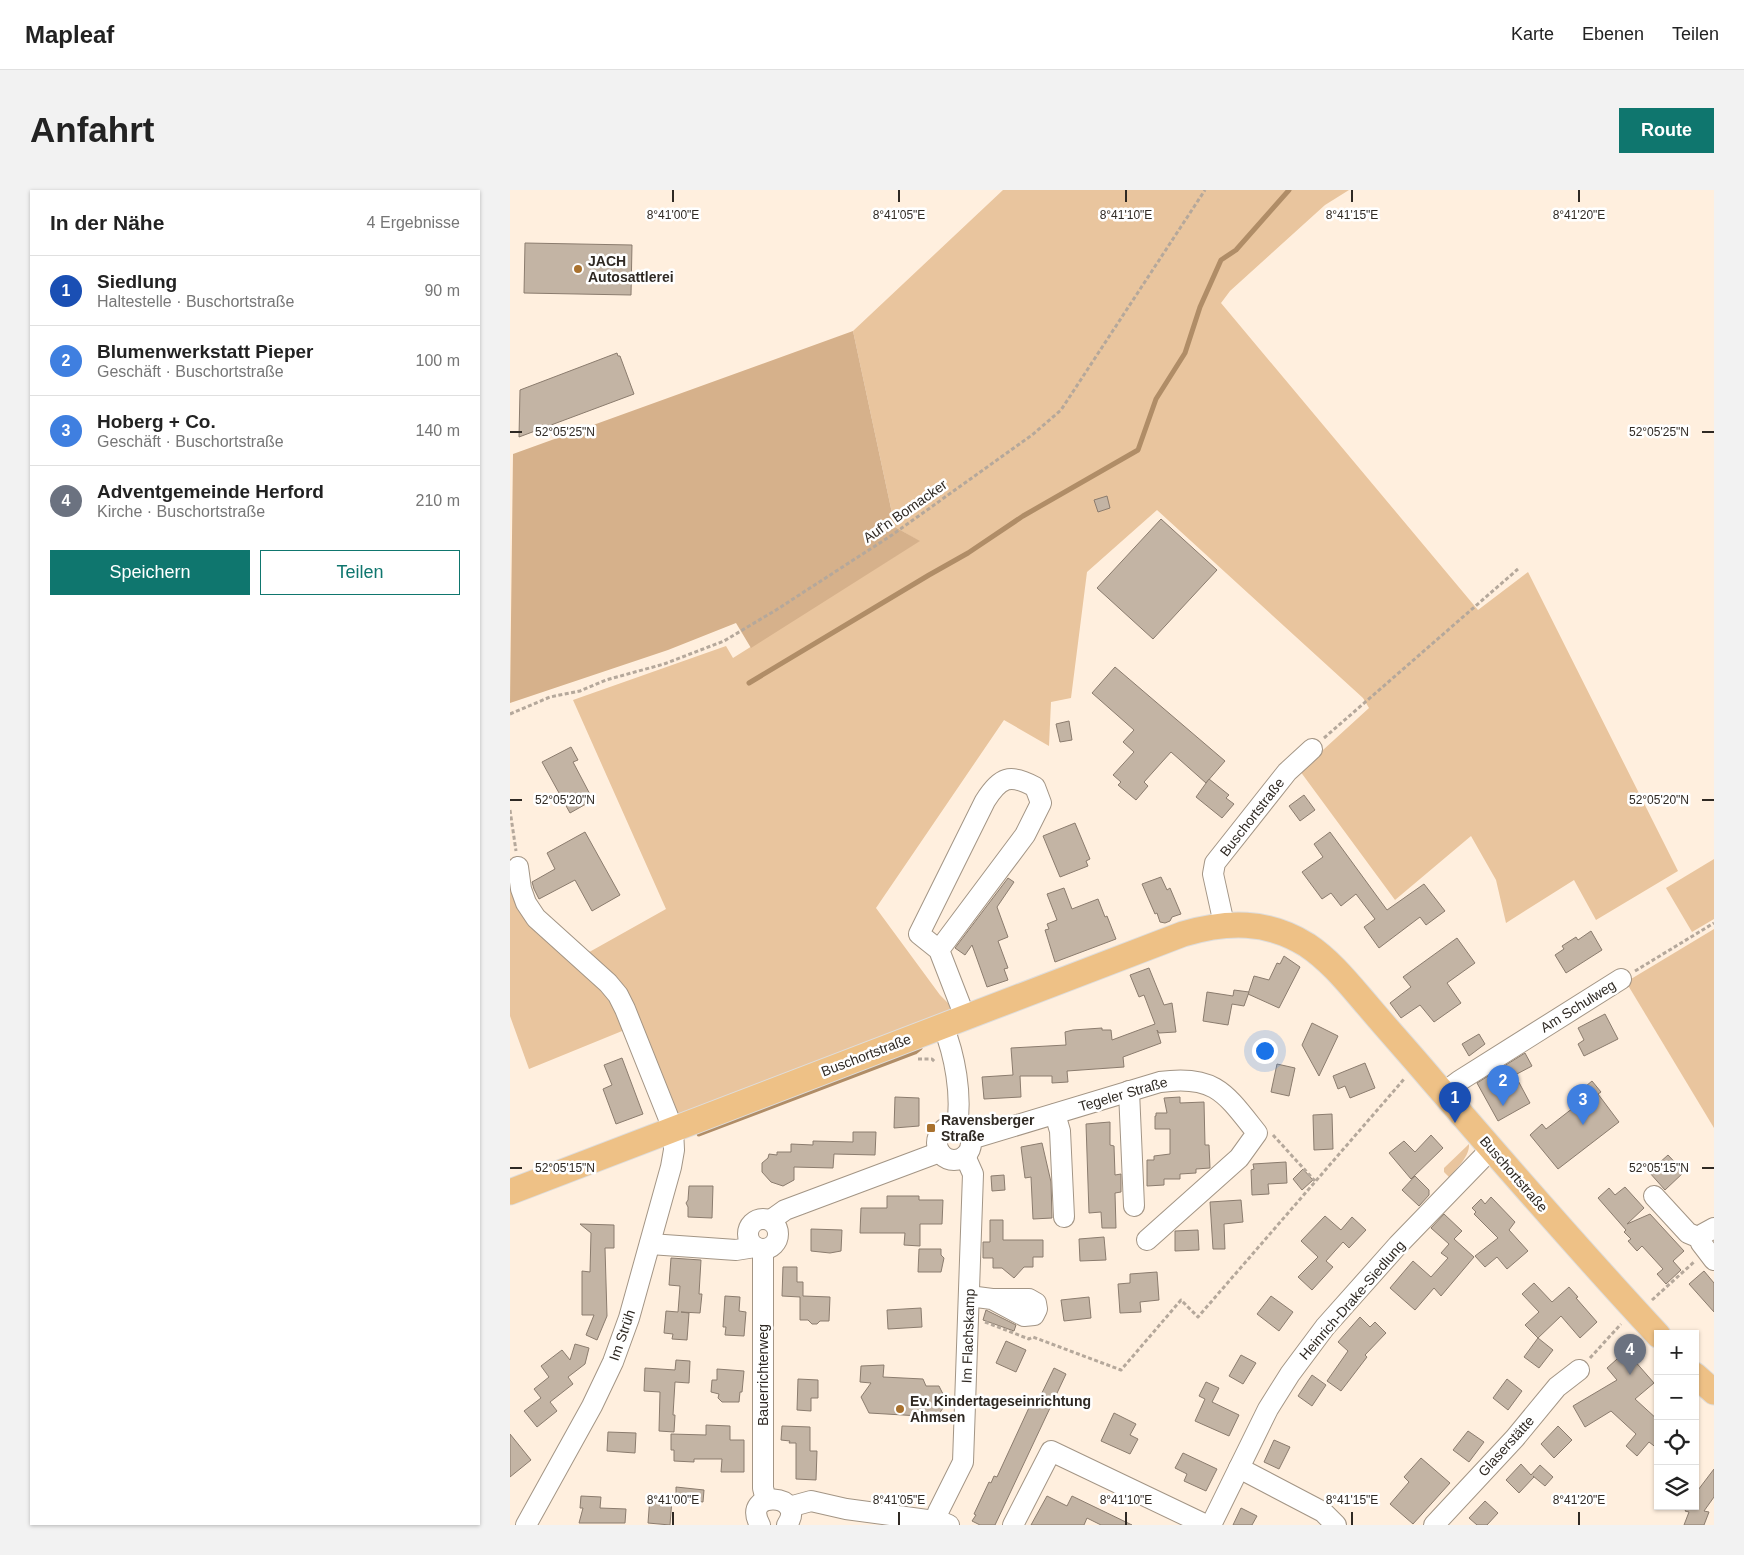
<!DOCTYPE html>
<html lang="de">
<head>
<meta charset="utf-8">
<style>
  :root { --surface:#fff; --page:#f2f2f2; --text:#222; --muted:#767676; --line:#e0e0e0; --accent:#0f766e }
  body { margin:0; font-family:Arial,sans-serif; background:var(--page); color:var(--text) }
  .controls { position:absolute; right:15px; bottom:15px; display:grid; overflow:hidden; border-radius:0px; box-shadow:0 1px 4px #0004 }
  .controls button { width:45px; height:45px; display:grid; place-items:center; padding:0; border:0; border-bottom:1px solid var(--line); background:var(--surface); color:var(--text); font:25px sans-serif }
  .you { position:absolute; left:754px; top:860px; width:18px; height:18px; margin:-12px; border:4px solid #fff; border-radius:50%; background:#1a73e8; box-shadow:0 0 0 8px #1a73e833 }
  .badge { display:grid; place-items:center; width:32px; height:32px; border-radius:50%; background:var(--accent); color:#fff; font-size:16px; font-weight:700 }
  .pin { position:absolute; translate:-50% -41px; filter:drop-shadow(0 1px 2px #0008) }
  .pin::after { content:''; position:absolute; top:26px; width:18px; height:15px; background:inherit; clip-path:polygon(0 0,100% 0,50% 100%) }
  .list { margin:0; padding:0; list-style:none }
  h2 { display:flex; justify-content:space-between; align-items:center; height:65px; margin:0; padding:0 20px; font-size:21px }
  h2 small { font-size:16px; font-weight:400; color:var(--muted) }
  .list li { display:grid; grid-template-columns:32px 1fr auto; gap:15px; align-items:center; box-sizing:border-box; height:70px; padding:0 20px; border-top:1px solid var(--line) }
  .list b { display:block; font-size:19px; white-space:nowrap }
  .list p { margin:0; font-size:16px; white-space:nowrap; color:var(--muted) }
  .list em { font-size:16px; font-style:normal; color:var(--muted) }
  .actions { display:flex; gap:10px; padding:15px 20px }
  .actions a { flex:1; padding:11px 0; border:1px solid var(--accent); border-radius:0px; text-align:center; font-size:18px; color:var(--accent) }
  .actions .main { background:var(--accent); color:#fff }
  .icon { flex:none; width:28px; height:28px; fill:none; stroke:currentColor; stroke-width:2; stroke-linecap:round; stroke-linejoin:round }
  .map { position:relative; flex:none; width:1204px; height:1335px; overflow:hidden; border-radius:0px }
  header { display:flex; align-items:center; gap:30px; box-sizing:border-box; height:70px; padding:0 25px; background:var(--surface); border-bottom:1px solid var(--line) }
  header strong { font-size:24px }
  nav { display:flex; gap:28px; margin-inline-start:auto; font-size:18px }
  .intro { display:flex; align-items:center; justify-content:space-between; box-sizing:border-box; height:120px; padding:0 30px }
  h1 { margin:0; font-size:35px }
  .button { padding:12px 22px; border-radius:0px; background:var(--accent); color:#fff; font-size:18px; font-weight:700 }
  main { display:flex; gap:30px; padding:0 30px }
  aside { flex:1; background:var(--surface); border-radius:0px; box-shadow:0 1px 4px #0004 }
  .map>svg:first-child { display:block }
</style>
</head>
<body>
<header>
<strong>Mapleaf</strong>
<nav><a>Karte</a><a>Ebenen</a><a>Teilen</a></nav>
</header>
<div class="intro"><h1>Anfahrt</h1><a class="button">Route</a></div>
<main>
<aside>
<h2>In der Nähe<small>4 Ergebnisse</small></h2>
<ul class="list">
<li><span class="badge" style="background:#1a4fb4">1</span><div><b>Siedlung</b><p>Haltestelle · Buschortstraße</p></div><em>90 m</em></li>
<li><span class="badge" style="background:#3f7fe0">2</span><div><b>Blumenwerkstatt Pieper</b><p>Geschäft · Buschortstraße</p></div><em>100 m</em></li>
<li><span class="badge" style="background:#3f7fe0">3</span><div><b>Hoberg + Co.</b><p>Geschäft · Buschortstraße</p></div><em>140 m</em></li>
<li><span class="badge" style="background:#6b7280">4</span><div><b>Adventgemeinde Herford</b><p>Kirche · Buschortstraße</p></div><em>210 m</em></li>
</ul>
<div class="actions"><a class="main">Speichern</a><a>Teilen</a></div>
</aside>
<div class="map">
<svg width="1204" height="1335" viewBox="0 0 1204 1335">
  <rect width="100%" height="100%" fill="#ffefde"/>
  <g fill="#e9c59e">
    <polygon points="493,0 839,0 815,15 720,101 711,113 968,420 1018,382 1168,681 1086,730 1064,690 996,733 986,690 961,646 885,710 790,581 859,518 853,508 647,320 577,382 561,508 541,512 539,556 494,530 366,718 430,805 444,819 176,927 163,924 130,834 74,765 156,719 63,510 216,456 223,468 409,351 385,337 343,141"/>
    <polygon points="0,667 5,704 100,804 117,839 19,879 0,826"/>
    <polygon points="1204,669 1204,729 1182,742 1156,698"/>
    <polygon points="1204,739 1204,938 1116,792"/>
    <path d="M959 954C960 966 947 978 939 987L934 982V978Z"/>
  </g>
  <polygon fill="#d6b18b" points="343,141 385,337 410,351 241,458 226,433 158,460 0,513 3,264"/>
  <g fill="none" stroke-linecap="round" stroke-linejoin="round">
    <g stroke="#b08d67" stroke-width="5">
      <polyline points="239,493 419,385 458,363 513,326 628,260 646,209 675,163 690,117 711,70 726,60 779,0"/>
      <polyline points="189,944 405,862 410,858"/>
    </g>
  </g>
  <g fill="#c3b4a4" stroke="#8b7c6e">
    <polygon points="15,53 122,55 121,105 14,103"/>
    <polygon points="107,163 108,166 110,166 124,204 9,247 10,200"/>
    <polygon points="597,306 600,318 588,322 584,310"/>
    <polygon points="651,329 707,380 643,449 587,398"/>
    <polygon points="605,477 715,571 696,593 661,562 634,592 638,596 626,610 608,595 611,592 603,585 624,562 613,552 624,540 582,503"/>
    <polygon points="559,531 562,550 550,552 546,534"/>
    <polygon points="61,557 68,570 63,572 83,610 60,623 32,572"/>
    <polygon points="699,589 719,605 716,608 724,614 712,628 686,607"/>
    <polygon points="794,605 805,620 790,631 779,616"/>
    <polygon points="565,633 580,669 576,671 578,676 550,687 533,646"/>
    <polygon points="75,642 110,705 82,721 65,690 29,709 24,699 22,692 45,679 37,663"/>
    <polygon points="820,642 877,720 914,694 935,721 916,735 910,727 869,758 854,737 865,729 846,704 831,716 821,703 812,709 792,682 813,667 804,654"/>
    <polygon points="651,687 657,700 660,698 671,724 662,727 660,731 655,733 650,732 647,723 645,724 632,694"/>
    <polygon points="498,688 504,692 487,717 498,747 488,751 498,778 494,779 498,790 477,797 462,755 455,765 445,758"/>
    <polygon points="554,698 562,719 588,709 595,727 597,726 606,749 545,772 535,740 539,739 537,734 547,730 537,704"/>
    <polygon points="1081,741 1092,760 1056,783 1045,765 1054,759 1052,756 1066,747 1068,750"/>
    <polygon points="947,748 965,773 937,793 951,813 924,832 910,815 891,828 880,813 901,797 893,787"/>
    <polygon points="774,766 790,777 769,818 738,804 744,786 759,790 767,773 770,774"/>
    <polygon points="639,778 654,815 662,813 666,842 649,843 647,840 651,853 613,867 614,877 557,881 558,892 542,893 542,886 510,886 511,907 474,909 472,887 503,885 501,858 556,855 555,842 563,840 592,838 592,840 601,840 602,850 645,834 634,805 629,807 620,785"/>
    <polygon points="724,800 739,802 734,816 722,814 718,835 693,831 697,802 723,806"/>
    <polygon points="1095,824 1108,849 1074,866 1068,854 1074,850 1068,838"/>
    <polygon points="802,833 828,846 809,886 792,855"/>
    <polygon points="969,844 975,854 959,866 952,854"/>
    <polygon points="1015,863 1022,876 1005,885 1020,913 988,931 967,893"/>
    <polygon points="112,868 133,924 106,934 93,899 102,895 94,875"/>
    <polygon points="855,873 865,898 840,908 835,896 828,899 823,886"/>
    <polygon points="767,874 785,878 779,906 761,902"/>
    <polygon points="1082,891 1091,902 1088,904 1109,932 1048,979 1020,945 1032,934 1036,939 1063,918 1058,911"/>
    <polygon points="385,907 409,908 409,936 384,938"/>
    <polygon points="670,907 670,913 694,912 695,955 699,955 700,978 686,979 686,983 670,984 670,989 654,989 654,995 637,996 637,970 644,970 644,966 660,964 660,939 645,939 645,926 646,926 646,923 657,923 654,908"/>
    <polygon points="822,924 823,959 804,960 803,925"/>
    <polygon points="600,932 600,955 604,956 605,985 611,984 611,1002 605,1003 606,1038 592,1038 591,1022 579,1023 576,934"/>
    <polygon points="343,942 366,942 365,965 324,964 323,978 284,977 284,990 273,996 261,992 252,982 252,973 258,968 259,964 267,965 267,962 281,962 281,954 303,955 303,951 343,952"/>
    <polygon points="921,945 933,958 901,989 879,963 894,951 905,962"/>
    <polygon points="532,953 541,992 542,1028 523,1029 521,987 515,988 511,957"/>
    <polygon points="1158,965 1174,982 1155,1000 1139,982"/>
    <polygon points="776,972 777,993 758,994 759,1004 742,1005 741,980 744,979 743,974"/>
    <polygon points="793,979 803,990 792,1000 783,989"/>
    <polygon points="494,985 495,1000 482,1001 481,986"/>
    <polygon points="905,986 919,1000 919,1005 909,1016 892,1000"/>
    <polygon points="179,996 203,996 202,1028 178,1027 178,1017 176,1013 178,1010"/>
    <polygon points="1115,997 1134,1018 1117,1034 1140,1024 1174,1061 1163,1071 1171,1080 1156,1094 1147,1084 1153,1079 1132,1056 1127,1061 1118,1051 1121,1049 1114,1042 1116,1040 1088,1008 1099,998 1105,1005"/>
    <polygon points="377,1006 409,1006 409,1010 433,1010 432,1034 410,1034 410,1056 394,1055 395,1043 350,1043 351,1018 377,1018"/>
    <polygon points="981,1007 1005,1032 999,1040 1018,1061 997,1079 987,1067 975,1077 965,1066 988,1048 964,1024 966,1022 962,1018 971,1009 975,1014"/>
    <polygon points="731,1010 733,1032 714,1034 715,1059 703,1059 700,1012"/>
    <polygon points="934,1024 952,1041 944,1049 964,1067 931,1106 924,1098 905,1120 880,1098 903,1071 921,1087 938,1068 931,1063 939,1054 921,1038"/>
    <polygon points="815,1026 831,1040 842,1027 856,1040 839,1058 833,1052 816,1071 823,1077 802,1100 788,1087 808,1067 791,1051"/>
    <polygon points="480,1030 493,1030 493,1050 533,1050 533,1067 523,1067 523,1077 514,1077 504,1088 492,1078 483,1078 483,1068 473,1068 473,1052 480,1052"/>
    <polygon points="70,1034 104,1035 104,1058 95,1058 97,1126 87,1150 76,1145 84,1125 72,1125 72,1081 80,1082 81,1043"/>
    <polygon points="301,1039 332,1040 331,1061 320,1063 301,1061"/>
    <polygon points="688,1040 689,1060 665,1061 665,1041"/>
    <polygon points="594,1047 596,1070 570,1071 569,1049"/>
    <polygon points="409,1059 431,1059 431,1065 434,1068 431,1082 408,1082"/>
    <polygon points="161,1068 191,1070 189,1104 192,1104 190,1123 171,1122 179,1123 177,1150 162,1149 163,1144 154,1143 156,1121 168,1122 170,1096 159,1095"/>
    <polygon points="273,1077 287,1077 287,1092 293,1092 293,1106 320,1107 319,1131 310,1131 307,1134 302,1134 298,1130 290,1130 290,1107 272,1106"/>
    <polygon points="1194,1081 1204,1093 1204,1122 1179,1094"/>
    <polygon points="647,1082 649,1110 630,1112 631,1122 610,1123 608,1094 620,1093 620,1084"/>
    <polygon points="1024,1093 1042,1112 1059,1097 1068,1107 1066,1108 1087,1132 1070,1148 1051,1126 1028,1148 1015,1135 1029,1122 1012,1104"/>
    <polygon points="215,1106 230,1107 229,1121 236,1122 234,1146 215,1145 216,1137 213,1137"/>
    <polygon points="761,1106 783,1122 769,1141 747,1124"/>
    <polygon points="579,1107 581,1128 554,1131 551,1110"/>
    <polygon points="411,1118 412,1137 378,1139 377,1120"/>
    <polygon points="476,1120 506,1135 504,1141 473,1130"/>
    <polygon points="850,1127 860,1137 865,1132 876,1143 855,1165 857,1167 831,1201 817,1191 838,1161 828,1152"/>
    <polygon points="1028,1148 1043,1160 1029,1178 1014,1167"/>
    <polygon points="496,1151 516,1160 506,1182 486,1173"/>
    <polygon points="65,1154 79,1158 75,1174 58,1187 63,1194 40,1212 47,1221 27,1237 14,1221 31,1208 24,1199 39,1187 31,1176 52,1160 60,1170"/>
    <polygon points="1116,1161 1144,1193 1125,1209 1148,1230 1148,1259 1139,1252 1127,1266 1116,1256 1126,1244 1101,1221 1075,1237 1063,1216 1107,1190 1097,1178"/>
    <polygon points="731,1165 746,1173 733,1194 719,1186"/>
    <polygon points="166,1170 180,1171 179,1193 165,1192 163,1225 165,1225 164,1242 149,1241 150,1202 134,1201 135,1178 165,1180"/>
    <polygon points="374,1175 373,1187 413,1189 416,1196 429,1196 437,1212 427,1227 359,1223 351,1207 361,1193 350,1192 351,1176"/>
    <polygon points="544,1178 556,1184 485,1335 470,1335 462,1331 466,1325 464,1324 479,1292 481,1293 484,1286 487,1287 523,1209 528,1211"/>
    <polygon points="207,1179 234,1181 232,1202 230,1202 229,1212 212,1212 208,1208 209,1204 201,1202 202,1190 207,1190"/>
    <polygon points="802,1185 816,1195 802,1216 788,1206"/>
    <polygon points="288,1189 308,1190 308,1208 301,1208 301,1221 287,1220"/>
    <polygon points="997,1189 1012,1201 998,1220 983,1208"/>
    <polygon points="696,1192 709,1198 702,1212 729,1225 719,1246 685,1231 695,1209 689,1206"/>
    <polygon points="604,1223 626,1234 620,1245 628,1249 620,1264 591,1251"/>
    <polygon points="196,1235 220,1236 220,1250 234,1250 234,1282 211,1282 212,1269 184,1269 184,1272 164,1271 164,1260 161,1260 161,1244 196,1245"/>
    <polygon points="272,1236 300,1237 300,1261 307,1261 306,1290 286,1289 286,1253 279,1253 280,1251 271,1250"/>
    <polygon points="1048,1236 1062,1250 1044,1268 1031,1254"/>
    <polygon points="958,1241 974,1252 959,1272 943,1260"/>
    <polygon points="98,1242 126,1243 125,1263 97,1261"/>
    <polygon points="0,1244 21,1270 0,1287"/>
    <polygon points="764,1250 780,1257 769,1279 754,1272"/>
    <polygon points="673,1263 707,1279 696,1301 674,1291 677,1284 665,1278"/>
    <polygon points="911,1268 940,1293 903,1334 880,1314 899,1292 894,1287"/>
    <polygon points="1011,1274 1021,1285 1030,1275 1043,1287 1035,1296 1023,1286 1024,1287 1009,1303 996,1290"/>
    <polygon points="1204,1279 1204,1307 1194,1321 1199,1322 1194,1335 1174,1335 1179,1322 1175,1321 1178,1316 1185,1316 1185,1304"/>
    <polygon points="166,1297 194,1300 193,1312 166,1309"/>
    <polygon points="71,1306 91,1307 90,1318 116,1319 115,1333 69,1333 73,1318 70,1318"/>
    <polygon points="140,1306 162,1309 160,1335 138,1333"/>
    <polygon points="537,1306 557,1316 562,1306 622,1335 591,1335 577,1328 574,1335 521,1335"/>
    <polygon points="975,1311 988,1323 977,1335 967,1335 959,1328"/>
    <polygon points="731,1318 747,1326 742,1335 723,1335"/>
  </g>
  <g fill="none" stroke-linecap="round" stroke-linejoin="round">
    <g stroke="#a39585" stroke-width="22">
      <g id="minor">
        <polyline points="8,677 11,699 16,713 26,728 98,793 108,805 115,819 163,939 164,960 161,977 119,1128 103,1172 82,1216 16,1335"/>
        <polyline points="714,734 703,684 705,673 777,582 802,559"/>
        <path d="M429 760 409 744 475 611C490 587 500 583 525 597L531 613 515 645 429 760 455 827"/>
        <path d="M433 836C445 865 452 905 447 936"/>
        <polyline points="619,901 624,1016"/>
        <polyline points="933,903 949,891 1111,789"/>
        <polyline points="545,924 550,941 554,1027"/>
        <circle cx="444" cy="953" r="17"/>
        <path d="M461 949 650 892C705 884 716 904 747 943L729 968 637 1050"/>
        <polyline points="1144,1006 1178,1043 1190,1048"/>
        <circle cx="253" cy="1044" r="15"/>
        <polyline points="261,1030 275,1020 430,962"/>
        <polyline points="1204,1038 1193,1044 1190,1048 1191,1053 1204,1070"/>
        <polyline points="140,1054 226,1060 245,1057"/>
        <polyline points="253,1059 253,1298 256,1310"/>
        <polyline points="459,1106 482,1109 514,1126 524,1125 527,1119 526,1113 519,1109 482,1109"/>
        <polyline points="729,1278 813,1322 826,1335"/>
        <polyline points="279,1317 301,1311 336,1319 417,1330"/>
        <polyline points="428,1322 453,1272 463,984 455,966"/>
        <polyline points="432,1332 439,1335"/>
        <path d="M250 1335C230 1299 298 1303 277 1335"/>
        <polyline points="503,1335 541,1261 696,1335"/>
        <polyline points="701,1335 758,1219 780,1184 815,1137 888,1055 982,958"/>
        <polyline points="924,1335 1005,1248 1047,1197 1069,1180"/>
      </g>
    </g>
    <g stroke="#dedddc" stroke-width="27">
      <g id="major">
        <path d="M0 1002 673 744C717 731 757 730 797 755 821 771 839 794 858 816 879 841 901 865 922 890 996 976 1071 1062 1148 1145"/>
        <polyline points="1185,1185 1204,1202"/>
      </g>
    </g>
    <g stroke="#b5a89b" stroke-width="3" stroke-dasharray="4 2.5" stroke-linecap="butt">
      <polyline points="0,524 40,507 70,501 96,490 154,474 214,451 266,420 382,345 522,245 551,220 695,0"/>
      <polyline points="814,548 1008,379"/>
      <polyline points="0,620 6,661"/>
      <polyline points="1125,781 1204,733"/>
      <polyline points="408,869 422,869 425,872"/>
      <polyline points="763,945 805,991"/>
      <polyline points="1142,1110 1184,1072"/>
      <polyline points="475,1132 519,1149 523,1147 611,1180 671,1110 688,1127 895,888"/>
      <polyline points="1080,1168 1111,1134"/>
    </g>
    <use href="#minor" stroke="#fff" stroke-width="20"/>
    <use href="#major" stroke="#eec186" stroke-width="25"/>
  </g>
  <path fill="none" stroke="#2f2923" stroke-width="2" d="M163 0V12M389 0V12M616 0V12M842 0V12M1069 0V12M0 242H12M1192 242H1204M0 610H12M1192 610H1204M0 978H12M1192 978H1204M163 1322V1335M389 1322V1335M616 1322V1335M842 1322V1335M1069 1322V1335"/>
  <g fill="#a9722f" stroke="#fff" stroke-width="2">
    <circle cx="68" cy="79" r="5"/>
    <rect x="416" y="933" width="10" height="10" rx="2.5"/>
    <circle cx="390" cy="1219" r="5"/>
  </g>
  <g text-anchor="middle" stroke-width="5" stroke-linejoin="round" paint-order="stroke">
    <g font-size="14" font-weight="bold" fill="#2f2923" stroke="#fff" text-anchor="start">
      <text x="78" y="76">JACH<tspan x="78" dy="16">Autosattlerei</tspan></text>
      <text x="431" y="935">Ravensberger<tspan x="431" dy="16">Straße</tspan></text>
      <text x="400" y="1216">Ev. Kindertageseinrichtung<tspan x="400" dy="16">Ahmsen</tspan></text>
    </g>
    <g font-size="14" fill="#2f2923" stroke="#fff">
      <text transform="translate(395 321) rotate(-35)" y="5">Auf'n Bomacker</text>
      <text transform="translate(742 627) rotate(-52)" y="5">Buschortstraße</text>
      <text transform="translate(1068 816) rotate(-32)" y="5">Am Schulweg</text>
      <text transform="translate(356 865) rotate(-21)" y="5">Buschortstraße</text>
      <text transform="translate(613 904) rotate(-16)" y="5">Tegeler Straße</text>
      <text transform="translate(1004 984) rotate(49)" y="5">Buschortstraße</text>
      <text transform="translate(842 1110) rotate(-49)" y="5">Heinrich-Drake-Siedlung</text>
      <text transform="translate(112 1145) rotate(-71)" y="5">Im Strüh</text>
      <text transform="translate(458 1146) rotate(-88)" y="5">Im Flachskamp</text>
      <text transform="translate(253 1185) rotate(-90)" y="5">Bauerrichterweg</text>
      <text transform="translate(996 1256) rotate(-48)" y="5">Glaserstätte</text>
    </g>
  </g>
  <g font-size="12" text-anchor="middle" fill="#2f2923" stroke="#fff" stroke-width="5" stroke-linejoin="round" paint-order="stroke">
    <text x="163" y="29">8°41'00"E</text>
    <text x="389" y="29">8°41'05"E</text>
    <text x="616" y="29">8°41'10"E</text>
    <text x="842" y="29">8°41'15"E</text>
    <text x="1069" y="29">8°41'20"E</text>
    <text x="55" y="246">52°05'25"N</text>
    <text x="1149" y="246">52°05'25"N</text>
    <text x="55" y="614">52°05'20"N</text>
    <text x="1149" y="614">52°05'20"N</text>
    <text x="55" y="982">52°05'15"N</text>
    <text x="1149" y="982">52°05'15"N</text>
    <text x="163" y="1314">8°41'00"E</text>
    <text x="389" y="1314">8°41'05"E</text>
    <text x="616" y="1314">8°41'10"E</text>
    <text x="842" y="1314">8°41'15"E</text>
    <text x="1069" y="1314">8°41'20"E</text>
  </g>
</svg>
<div class="controls">
<button>+</button>
<button>−</button>
<button><svg class="icon" aria-label="locate" viewBox="0 0 24 24"><circle cx="12" cy="12" r="6"/><path d="M12 2v4M12 18v4M2 12h4M18 12h4"/></svg></button>
<button><svg class="icon" aria-label="layers" viewBox="0 0 24 24"><path d="M12 4l9 5-9 5-9-5zM3 14l9 5 9-5"/></svg></button>
</div>
<div class="you"></div>
<div class="pin badge" style="left:945px;top:933px;background:#1a4fb4">1</div>
<div class="pin badge" style="left:993px;top:916px;background:#3f7fe0">2</div>
<div class="pin badge" style="left:1073px;top:935px;background:#3f7fe0">3</div>
<div class="pin badge" style="left:1120px;top:1185px;background:#6b7280">4</div>
</div>
</main>
</body>
</html>
